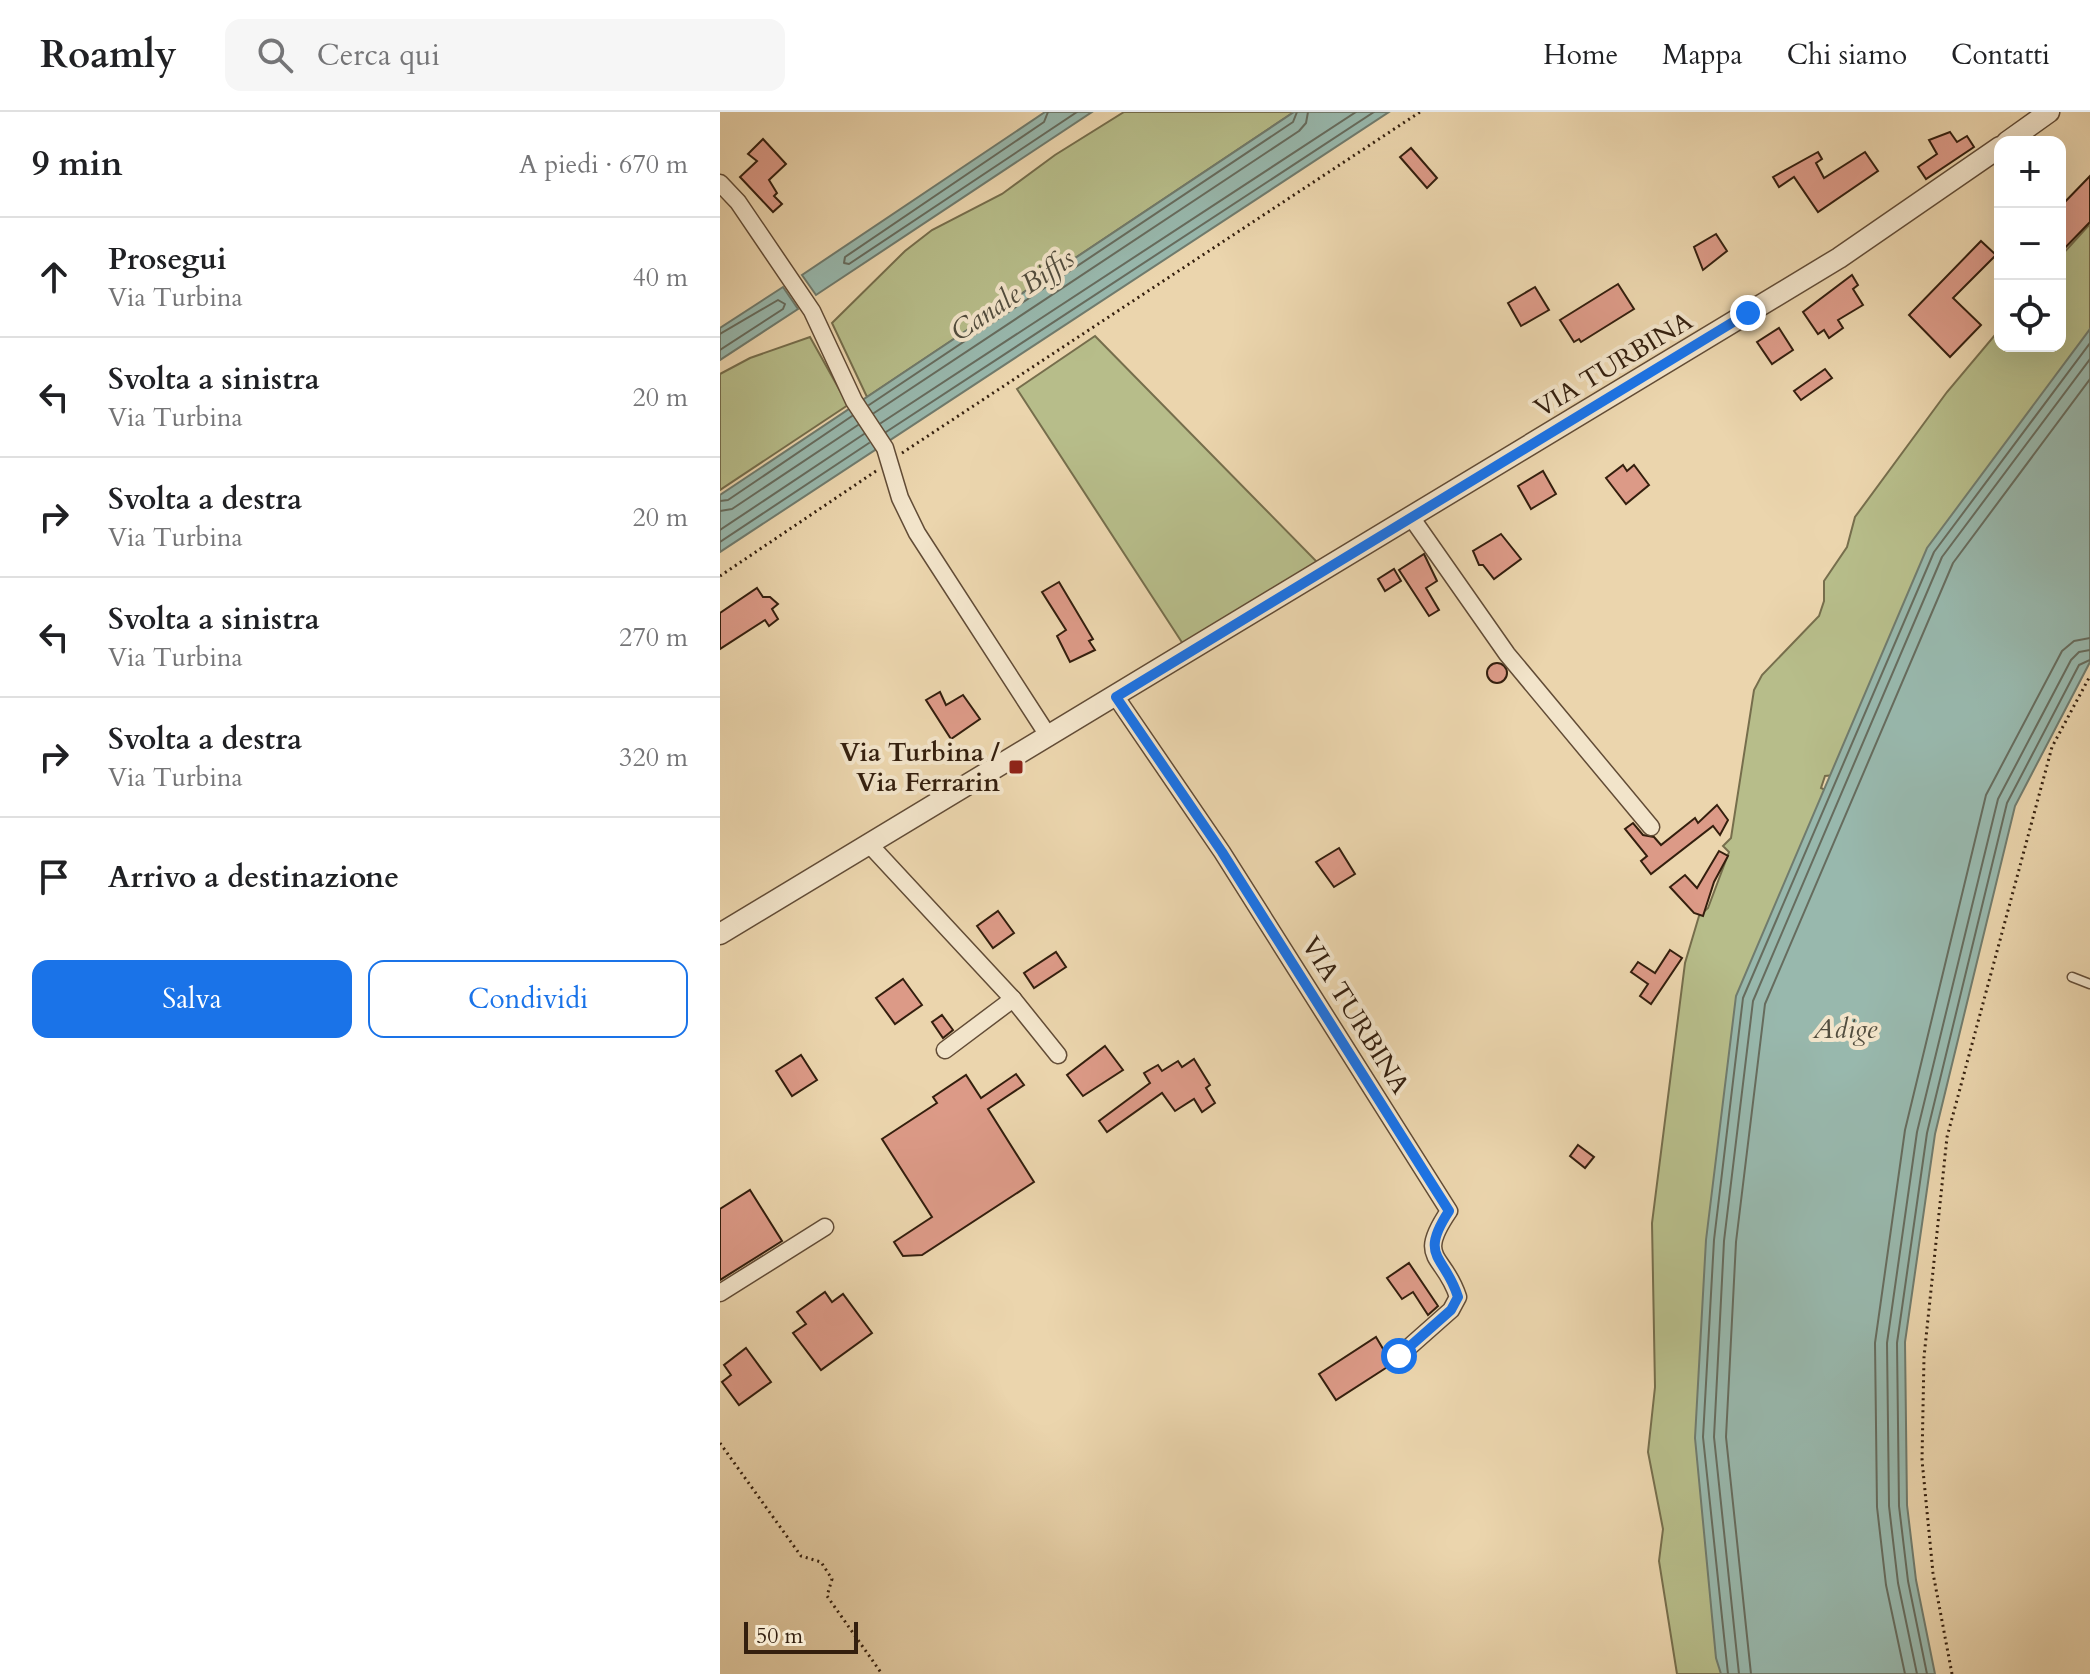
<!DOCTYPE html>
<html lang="it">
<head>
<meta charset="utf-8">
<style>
  :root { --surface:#fff; --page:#f6f6f6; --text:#202124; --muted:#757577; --line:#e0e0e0; --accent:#1a73e8 }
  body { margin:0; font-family:Cardo,serif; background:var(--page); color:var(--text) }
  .controls { position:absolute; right:24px; top:24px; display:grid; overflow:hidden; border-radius:16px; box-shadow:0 8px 32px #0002 }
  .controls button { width:72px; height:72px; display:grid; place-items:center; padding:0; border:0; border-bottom:2px solid var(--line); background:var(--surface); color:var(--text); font:40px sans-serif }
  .scale { position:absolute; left:24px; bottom:20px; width:114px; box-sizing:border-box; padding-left:8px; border:4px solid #341f0e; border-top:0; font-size:22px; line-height:28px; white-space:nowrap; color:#341f0e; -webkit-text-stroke:6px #f2e4ca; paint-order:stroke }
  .stop { position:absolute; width:24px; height:24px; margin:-18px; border:6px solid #1a73e8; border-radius:50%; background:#fff }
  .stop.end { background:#1a73e8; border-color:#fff; box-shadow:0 2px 8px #0008 }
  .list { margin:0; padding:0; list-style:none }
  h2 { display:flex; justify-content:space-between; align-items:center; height:104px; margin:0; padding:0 32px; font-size:34px }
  h2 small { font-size:26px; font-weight:400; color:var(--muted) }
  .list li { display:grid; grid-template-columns:52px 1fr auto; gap:24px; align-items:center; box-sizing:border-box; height:120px; padding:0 32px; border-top:2px solid var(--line) }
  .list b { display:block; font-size:30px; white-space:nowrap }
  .list p { margin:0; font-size:26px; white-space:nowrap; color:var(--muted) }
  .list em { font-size:26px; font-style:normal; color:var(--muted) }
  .actions { display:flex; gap:16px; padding:24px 32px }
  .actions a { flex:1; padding:18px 0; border:2px solid var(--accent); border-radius:16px; text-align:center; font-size:28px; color:var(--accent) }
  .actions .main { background:var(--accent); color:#fff }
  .icon { flex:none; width:44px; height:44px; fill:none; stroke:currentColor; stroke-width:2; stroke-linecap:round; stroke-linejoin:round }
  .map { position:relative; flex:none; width:1370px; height:1562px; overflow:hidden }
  header { display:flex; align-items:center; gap:48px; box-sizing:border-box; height:112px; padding:0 40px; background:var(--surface); border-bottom:2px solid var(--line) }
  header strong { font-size:38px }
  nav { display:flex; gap:44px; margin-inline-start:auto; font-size:28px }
  .search { width:560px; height:72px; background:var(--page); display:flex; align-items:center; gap:20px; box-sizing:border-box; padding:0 28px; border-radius:16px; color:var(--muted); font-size:30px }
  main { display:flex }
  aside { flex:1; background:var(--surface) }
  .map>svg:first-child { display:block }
</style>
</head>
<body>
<header>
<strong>Roamly</strong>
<div class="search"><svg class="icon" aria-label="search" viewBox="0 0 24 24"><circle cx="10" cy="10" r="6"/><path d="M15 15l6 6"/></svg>Cerca qui</div>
<nav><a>Home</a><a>Mappa</a><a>Chi siamo</a><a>Contatti</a></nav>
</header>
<main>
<aside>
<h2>9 min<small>A piedi · 670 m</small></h2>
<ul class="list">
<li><svg class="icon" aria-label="ahead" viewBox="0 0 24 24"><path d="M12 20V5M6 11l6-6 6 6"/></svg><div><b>Prosegui</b><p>Via Turbina</p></div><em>40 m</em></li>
<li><svg class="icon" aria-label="left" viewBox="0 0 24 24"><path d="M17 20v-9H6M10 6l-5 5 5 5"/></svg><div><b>Svolta a sinistra</b><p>Via Turbina</p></div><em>20 m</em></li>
<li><svg class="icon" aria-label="right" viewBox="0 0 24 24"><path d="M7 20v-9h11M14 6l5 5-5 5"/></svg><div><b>Svolta a destra</b><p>Via Turbina</p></div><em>20 m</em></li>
<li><svg class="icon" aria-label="left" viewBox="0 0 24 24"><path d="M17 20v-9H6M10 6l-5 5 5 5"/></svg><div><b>Svolta a sinistra</b><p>Via Turbina</p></div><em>270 m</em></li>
<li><svg class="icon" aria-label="right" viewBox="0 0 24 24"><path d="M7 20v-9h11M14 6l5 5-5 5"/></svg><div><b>Svolta a destra</b><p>Via Turbina</p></div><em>320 m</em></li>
<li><svg class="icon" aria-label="arrive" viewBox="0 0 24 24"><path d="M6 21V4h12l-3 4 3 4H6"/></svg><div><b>Arrivo a destinazione</b></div></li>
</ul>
<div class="actions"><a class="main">Salva</a><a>Condividi</a></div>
</aside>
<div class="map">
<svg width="1370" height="1562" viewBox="0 0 1370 1562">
  <rect width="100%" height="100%" fill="#ebd5ad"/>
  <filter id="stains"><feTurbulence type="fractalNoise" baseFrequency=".0025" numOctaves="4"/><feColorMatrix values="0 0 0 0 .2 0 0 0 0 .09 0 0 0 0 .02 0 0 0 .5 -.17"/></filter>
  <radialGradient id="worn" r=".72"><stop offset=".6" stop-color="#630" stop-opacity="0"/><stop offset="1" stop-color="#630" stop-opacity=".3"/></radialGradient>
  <g fill="#b7bd8a" stroke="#766e4c" stroke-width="2">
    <polygon points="404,0 574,0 147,285 112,211 185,139 212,118 282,82 335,43"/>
    <polygon points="1370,112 1370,238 1137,661 1105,664 1101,676 1116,683 1039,1562 957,1562 939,1449 943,1417 928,1340 935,1275 932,1111 965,851 979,804 988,796 1009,740 1003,734 1011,726 1034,578 1042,563 1099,504 1104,489 1104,469 1127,435 1135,405 1227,280 1280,217 1280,234 1340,234 1340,145"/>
    <polygon points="375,224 598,451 463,532 297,277"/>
    <polygon points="90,225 128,293 0,378 0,262 30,246"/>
  </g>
  <g fill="#98b8ad" stroke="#707b6d" stroke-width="2">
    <polygon points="325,0 372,0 96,183 82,163"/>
    <polygon points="574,0 669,0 0,440 0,383"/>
    <polygon points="63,175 78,197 0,248 0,216"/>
    <polygon points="1370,217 1370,550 1295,694 1215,1022 1185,1230 1187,1393 1196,1468 1215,1562 1001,1562 996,1546 975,1326 986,1128 1016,884 1207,436"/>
  </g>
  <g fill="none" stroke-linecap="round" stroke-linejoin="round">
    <g stroke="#666c5e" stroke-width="2">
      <polyline points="328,0 324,10 125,145 124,151 129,152 357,0"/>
      <polyline points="0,222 58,188 65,192 63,197 0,238"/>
      <polyline points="149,293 573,10 577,0"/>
      <polyline points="154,301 579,19 586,11 588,0"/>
      <polyline points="161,311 636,0"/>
      <polyline points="166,320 654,0"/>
      <polyline points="0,389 8,388 132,304"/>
      <polyline points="0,399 12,397 138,313"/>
      <polyline points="0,418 144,322"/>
      <polyline points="0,430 149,331"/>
      <polyline points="1008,1562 983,1325 994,1128 1023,886 1214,440 1370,231"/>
      <polyline points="1019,1562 994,1325 1004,1129 1033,889 1222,445 1370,247"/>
      <polyline points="1031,1562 1006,1325 1016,1130 1045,892 1233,451 1370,267"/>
      <polyline points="1185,1562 1166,1473 1157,1395 1155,1231 1185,1018 1266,683 1342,539 1354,529 1370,526"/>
      <polyline points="1197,1562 1178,1471 1169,1394 1167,1231 1197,1020 1278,687 1351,548 1359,540 1370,538"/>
      <polyline points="1207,1562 1188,1469 1179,1394 1177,1231 1207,1021 1287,691 1359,553 1370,548"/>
    </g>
  </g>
  <g fill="#dc9a87" stroke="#341f0e" stroke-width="2">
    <polygon points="1230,20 1237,30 1247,24 1254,35 1206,67 1198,55 1217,42 1209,28"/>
    <polygon points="43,27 66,52 49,68 57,81 54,84 62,92 53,100 20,65 37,49 28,42"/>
    <polygon points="691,36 717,66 707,76 680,45"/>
    <polygon points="1098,40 1102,47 1096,51 1104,66 1145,40 1158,59 1098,100 1074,65 1059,75 1053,65"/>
    <polygon points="1370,64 1370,110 1340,141 1340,95"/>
    <polygon points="996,122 1007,139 983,158 974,135"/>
    <polygon points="1261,129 1276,143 1233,186 1261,213 1230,245 1189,203"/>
    <polygon points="1132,163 1138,173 1133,177 1143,193 1118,208 1123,216 1109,226 1104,218 1098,222 1083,200"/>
    <polygon points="898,172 914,197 861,230 859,227 854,230 840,208"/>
    <polygon points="815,175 829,198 801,214 788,191"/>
    <polygon points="1059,216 1073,238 1052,252 1037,230"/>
    <polygon points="1105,257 1112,266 1081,288 1074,279"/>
    <polygon points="903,353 907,359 914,353 929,373 906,392 886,366"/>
    <polygon points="823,359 836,382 811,397 798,374"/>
    <polygon points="781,422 801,447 774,467 763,453 759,453 753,439"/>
    <polygon points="704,442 717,469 706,476 719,498 709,504 679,458"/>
    <polygon points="674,457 681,469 665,479 658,467"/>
    <polygon points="339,470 373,527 369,529 375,538 350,550 337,524 346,518 322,480"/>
    <polygon points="37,476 43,485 50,485 58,492 52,497 58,507 49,514 45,508 0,537 0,501"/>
    <circle cx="777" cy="561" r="10"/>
    <polygon points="220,580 226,593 243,583 260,607 231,627 206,588"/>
    <polygon points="997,693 1008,708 1000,723 993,714 931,762 921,749 927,744 905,717 913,711 923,723 934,725 941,733 975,706 978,711"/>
    <polygon points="619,736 635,762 614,775 596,750"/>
    <polygon points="999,739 1008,744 994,770 983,804 974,801 950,775 965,763 977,776"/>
    <polygon points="278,799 294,821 273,836 257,814"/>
    <polygon points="950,838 962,846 931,892 920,884 928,872 911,860 918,850 935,861"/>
    <polygon points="336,840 346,855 314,876 304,861"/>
    <polygon points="183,867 202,893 175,912 156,886"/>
    <polygon points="222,903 233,918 223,926 212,910"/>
    <polygon points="385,934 403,958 363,984 347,963"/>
    <polygon points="81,943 97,968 72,984 56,959"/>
    <polygon points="474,947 490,973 486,976 495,991 482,1000 474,987 455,999 442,981 387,1020 379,1009 430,971 424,961 438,953 442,959 458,949 462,955"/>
    <polygon points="296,962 304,973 268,997 314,1070 202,1143 183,1144 174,1130 212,1105 162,1027 217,991 213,985 246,963 261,986"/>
    <polygon points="858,1033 874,1045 865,1056 850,1044"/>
    <polygon points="30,1078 62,1129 0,1168 0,1097"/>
    <polygon points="689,1151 718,1194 708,1203 693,1180 682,1187 667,1166"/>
    <polygon points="105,1180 112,1190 123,1182 152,1221 101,1258 73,1221 86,1212 77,1200"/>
    <polygon points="656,1225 672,1252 616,1288 599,1262"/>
    <polygon points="26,1236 51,1270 19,1293 2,1270 11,1263 4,1253"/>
  </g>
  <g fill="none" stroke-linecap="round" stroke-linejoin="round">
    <g stroke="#624c36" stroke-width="11">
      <polyline id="service" points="1352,865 1370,872"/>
    </g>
    <g stroke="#624c36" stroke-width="19">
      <g id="minor">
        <polyline points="0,71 18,90 92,199 134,289 165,336 180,386 197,421 329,625"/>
        <polyline points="691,405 787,542 931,715"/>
        <path d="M396 585 502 740 729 1099C695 1149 724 1141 738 1185L731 1198 679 1244"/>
        <polyline points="149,732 293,887 338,943"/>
        <polyline points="225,938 293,887"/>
        <polyline points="0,1181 105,1115"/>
      </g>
    </g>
    <g stroke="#624c36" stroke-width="23">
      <g id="tertiary">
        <polyline points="1287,30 1329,0"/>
        <polyline points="0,822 1119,146 1280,35"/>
      </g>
    </g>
    <g stroke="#341f0e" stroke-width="3" stroke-dasharray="2 4" stroke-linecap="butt">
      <polyline points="182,341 700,0"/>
      <polyline points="0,464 156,359"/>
      <polyline points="0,1331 81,1444 101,1450 112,1467 107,1484 162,1562"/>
      <polyline points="1232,1562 1213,1461 1202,1348 1204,1245 1227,1025 1332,635 1370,564"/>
    </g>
    <use href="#service" stroke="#f2e4ca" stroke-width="8"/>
    <use href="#minor" stroke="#f2e4ca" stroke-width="16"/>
    <use href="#tertiary" stroke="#f2e4ca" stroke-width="20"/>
  </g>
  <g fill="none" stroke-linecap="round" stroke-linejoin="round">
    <path stroke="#1a73e8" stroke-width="10" d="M679 1244 731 1198 738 1185C725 1143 698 1146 729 1099L502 740 396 585 1028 201"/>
  </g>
  <rect fill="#8f2418" stroke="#f2e4ca" stroke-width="3" x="288" y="647" width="16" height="16" rx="4"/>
  <g text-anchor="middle" stroke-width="8" stroke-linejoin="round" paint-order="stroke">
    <g font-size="26" fill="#341f0e" stroke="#f2e4ca">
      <text transform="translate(893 252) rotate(-31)" y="9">VIA TURBINA</text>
      <text transform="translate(636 903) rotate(58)" y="9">VIA TURBINA</text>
    </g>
    <g font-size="26" font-weight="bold" fill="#341f0e" stroke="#f2e4ca" text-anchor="end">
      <text x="280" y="649">Via Turbina /<tspan x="280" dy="30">Via Ferrarin</tspan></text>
    </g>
    <g font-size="28" font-style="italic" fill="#524d3e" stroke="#f2e4ca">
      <text transform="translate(292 182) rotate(-34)" y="10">Canale Biffis</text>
      <text x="1125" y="926">Adige</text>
    </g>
  </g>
  <rect width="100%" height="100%" filter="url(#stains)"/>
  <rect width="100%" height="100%" fill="url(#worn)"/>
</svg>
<div class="controls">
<button>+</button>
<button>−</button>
<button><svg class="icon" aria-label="locate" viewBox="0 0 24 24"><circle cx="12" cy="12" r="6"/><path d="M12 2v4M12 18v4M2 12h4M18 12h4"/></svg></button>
</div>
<div class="scale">50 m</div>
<div class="stop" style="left:679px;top:1244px"></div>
<div class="stop end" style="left:1028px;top:201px"></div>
</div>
</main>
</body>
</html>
